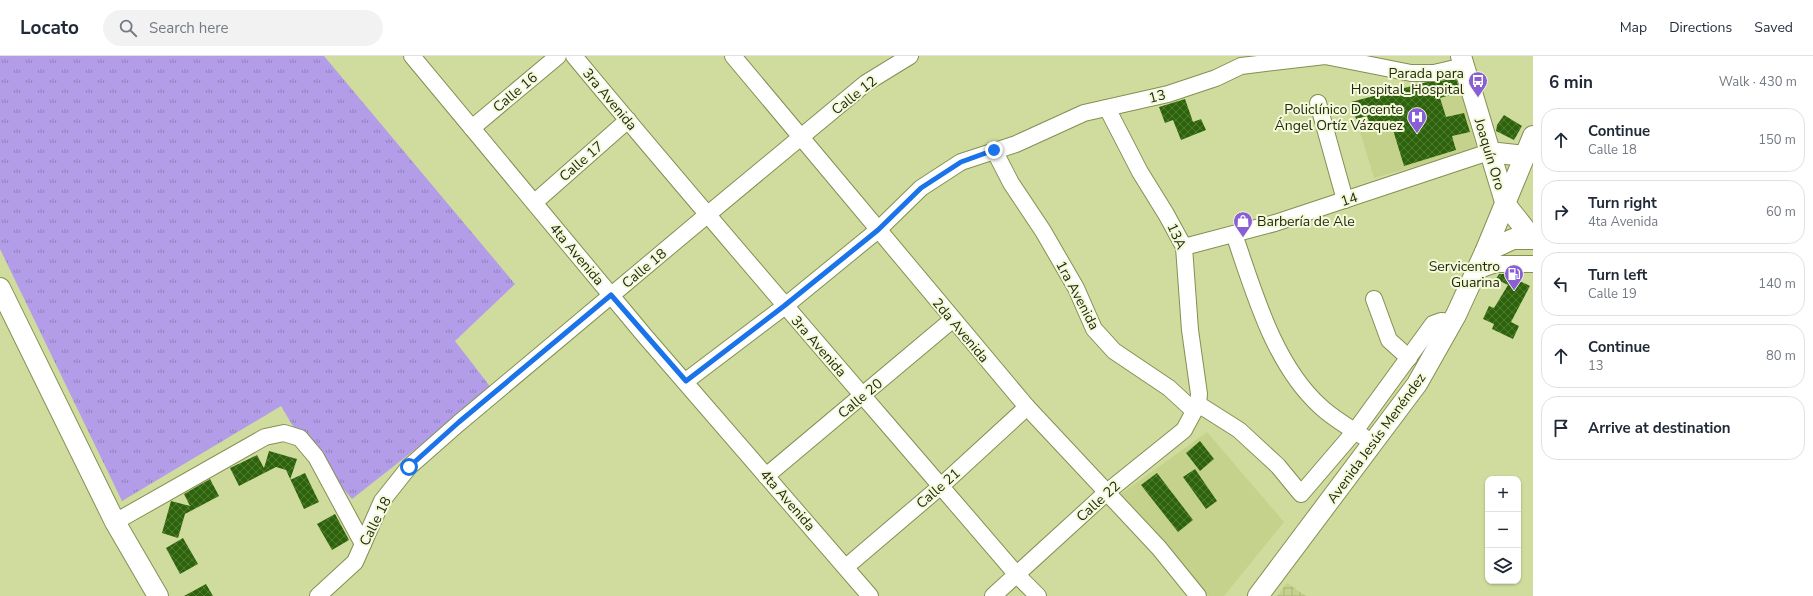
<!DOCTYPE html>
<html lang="en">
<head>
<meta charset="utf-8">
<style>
  :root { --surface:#fff; --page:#f2f2f3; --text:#1f2937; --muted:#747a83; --line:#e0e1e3 }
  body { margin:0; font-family:"Nunito Sans",sans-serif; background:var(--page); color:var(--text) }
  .controls { position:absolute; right:12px; bottom:12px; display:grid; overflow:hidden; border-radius:8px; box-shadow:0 1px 3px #0004 }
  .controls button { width:36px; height:36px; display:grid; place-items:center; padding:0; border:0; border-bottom:1px solid var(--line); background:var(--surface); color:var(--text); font:20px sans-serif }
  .stop { position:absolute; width:12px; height:12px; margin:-9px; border:3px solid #1a73e8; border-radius:50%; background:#fff }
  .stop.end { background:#1a73e8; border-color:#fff; box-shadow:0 1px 4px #0008 }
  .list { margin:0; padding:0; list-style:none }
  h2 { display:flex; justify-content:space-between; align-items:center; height:52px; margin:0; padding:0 16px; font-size:17px }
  h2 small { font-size:13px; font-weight:400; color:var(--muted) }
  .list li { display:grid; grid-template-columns:26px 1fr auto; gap:12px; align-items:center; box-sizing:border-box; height:64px; margin:0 8px 8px; padding:0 8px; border:1px solid var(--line); border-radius:16px }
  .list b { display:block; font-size:15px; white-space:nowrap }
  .list p { margin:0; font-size:13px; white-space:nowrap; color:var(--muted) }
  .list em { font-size:13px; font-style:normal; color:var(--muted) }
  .icon { flex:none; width:22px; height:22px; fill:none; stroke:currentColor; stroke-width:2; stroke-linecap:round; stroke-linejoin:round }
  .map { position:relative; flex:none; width:1533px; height:540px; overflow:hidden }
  header { display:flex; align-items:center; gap:24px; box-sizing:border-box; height:56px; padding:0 20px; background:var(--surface); border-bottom:1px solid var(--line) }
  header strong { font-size:19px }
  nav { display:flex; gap:22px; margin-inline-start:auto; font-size:14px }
  .search { width:280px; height:36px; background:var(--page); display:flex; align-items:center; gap:10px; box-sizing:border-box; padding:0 14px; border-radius:22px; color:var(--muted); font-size:15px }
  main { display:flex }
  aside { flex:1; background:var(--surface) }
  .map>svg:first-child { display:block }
</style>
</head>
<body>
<header>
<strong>Locato</strong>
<div class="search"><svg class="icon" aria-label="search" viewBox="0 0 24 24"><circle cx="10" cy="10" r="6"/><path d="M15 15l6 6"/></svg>Search here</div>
<nav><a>Map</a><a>Directions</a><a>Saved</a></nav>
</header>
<main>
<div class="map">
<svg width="1533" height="540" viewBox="0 0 1533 540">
  <defs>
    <pattern id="industrial-grid" width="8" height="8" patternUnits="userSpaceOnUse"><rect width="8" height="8" fill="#c5d28b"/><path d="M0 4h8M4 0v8" fill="none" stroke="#a9b477"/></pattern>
    <pattern id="grass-tufts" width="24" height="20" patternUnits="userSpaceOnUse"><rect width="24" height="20" fill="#b39de9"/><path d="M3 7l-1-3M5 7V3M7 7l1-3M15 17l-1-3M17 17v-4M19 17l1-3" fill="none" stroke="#9180bb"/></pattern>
    <pattern id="building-cross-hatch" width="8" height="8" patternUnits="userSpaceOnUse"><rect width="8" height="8" fill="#2d630a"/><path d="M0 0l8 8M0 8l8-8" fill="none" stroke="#517a35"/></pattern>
  </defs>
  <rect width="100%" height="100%" fill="#d0dc9d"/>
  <g fill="#c5d28b">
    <polygon points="1456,19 1477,93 1374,122 1351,46"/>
    <polygon points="1207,376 1284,466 1224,540 1209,540 1121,438"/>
  </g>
  <polygon fill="url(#industrial-grid)" points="1287,527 1306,540 1277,540"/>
  <polygon fill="url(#grass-tufts)" points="0,0 324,0 515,228 455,285 492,333 352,443 300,382 281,350 122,445 0,193"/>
  <g fill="url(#building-cross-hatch)">
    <polygon points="1456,22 1460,36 1440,42 1446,61 1464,57 1470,76 1452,80 1456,94 1404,110 1390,64 1370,69 1367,60 1356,63 1351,46 1427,26 1436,26"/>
    <polygon points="1185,43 1193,66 1201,63 1206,74 1181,84 1173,64 1165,67 1159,51"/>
    <polygon points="1504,59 1522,70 1514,84 1496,75 1497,69"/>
    <polygon points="1499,218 1505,218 1530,230 1511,266 1519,270 1513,283 1492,273 1494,268 1483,263 1489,250 1494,252 1508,229 1496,223"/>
    <polygon points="1200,385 1214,403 1200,415 1186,397"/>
    <polygon points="269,395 297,403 290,424 305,417 319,446 304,453 286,414 276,411 239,430 230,412 257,399 264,412"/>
    <polygon points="1195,413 1217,445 1206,453 1183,421"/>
    <polygon points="1157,417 1193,464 1178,476 1141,429"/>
    <polygon points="210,423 219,440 185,458 178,482 162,477 171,445 190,450 184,438"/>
    <polygon points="335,458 349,484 332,494 317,468"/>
    <polygon points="183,482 198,508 180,518 166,492"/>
    <polygon points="206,528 213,540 184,540"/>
  </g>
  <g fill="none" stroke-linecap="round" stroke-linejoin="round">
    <g stroke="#848f53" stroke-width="18">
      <g id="minor">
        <polyline points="412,0 644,279 870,540"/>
        <path d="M574 0C719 175 869 346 1017 519L1038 540"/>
        <polyline points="733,0 1027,351 1159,492 1198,540"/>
        <polyline points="1318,47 1345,144"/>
        <polyline points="472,72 558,0"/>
        <polyline points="994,94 1011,127 1043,175 1076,232 1094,273 1114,295 1169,332 1194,355"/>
        <polyline points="535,146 628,64"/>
        <path d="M1234 178C1254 236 1274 309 1321 351 1334 363 1350 372 1364 381"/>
        <polyline points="1184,191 1275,167 1489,96"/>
        <polyline points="1476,215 1496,208 1533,208"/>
        <polyline points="1374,243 1389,284 1409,302"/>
        <polyline points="686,325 785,250 878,174 921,132 961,106 1016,88 1084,57 1168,38 1216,22 1241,10 1325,0 1411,17 1434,17 1464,10"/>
        <polyline points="1198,348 1239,374 1278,410 1301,438 1355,375 1433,268 1441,265 1452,266"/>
        <polyline points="766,420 952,264"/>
        <polyline points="115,466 265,381 284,377 300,382 316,401 363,488"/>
        <polyline points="846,511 941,430 1027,351"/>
        <polyline points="318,540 355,506 382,445 409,411 459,367 707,159 866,27 910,0"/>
        <polyline points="993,540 1107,436 1184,374 1198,348 1199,338 1190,274 1184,191 1166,158 1140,116 1107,52"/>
      </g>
    </g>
    <g stroke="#848f53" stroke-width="22">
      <g id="major">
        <polyline points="1461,0 1506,149 1533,183"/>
        <polyline points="1489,96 1525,100"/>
        <polyline points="1485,196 1513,183 1533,183"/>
        <polyline points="0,232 115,466 158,540"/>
        <polyline points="1258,540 1417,328 1456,259 1485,196 1533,80"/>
      </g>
    </g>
    <use href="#minor" stroke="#fff" stroke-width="16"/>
    <use href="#major" stroke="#fff" stroke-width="20"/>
  </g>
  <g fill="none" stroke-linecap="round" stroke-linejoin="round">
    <polyline stroke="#1a73e8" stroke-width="5" points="409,411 459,366 611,239 686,325 784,250 878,174 921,132 961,106 994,94"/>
  </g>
  <defs>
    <g id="bus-pin" transform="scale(1)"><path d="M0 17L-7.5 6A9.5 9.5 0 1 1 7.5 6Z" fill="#895ed7" stroke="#f3fada"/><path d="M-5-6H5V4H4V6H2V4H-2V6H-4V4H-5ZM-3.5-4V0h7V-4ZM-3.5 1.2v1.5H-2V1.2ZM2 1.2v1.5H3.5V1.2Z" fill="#fff"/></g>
    <g id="hospital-pin" transform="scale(1)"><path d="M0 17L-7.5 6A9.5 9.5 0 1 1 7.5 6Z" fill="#895ed7" stroke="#f3fada"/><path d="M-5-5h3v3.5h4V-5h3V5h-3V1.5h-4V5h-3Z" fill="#fff"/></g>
    <g id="shop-pin" transform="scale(1)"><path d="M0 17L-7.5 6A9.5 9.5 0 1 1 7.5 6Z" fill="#895ed7" stroke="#f3fada"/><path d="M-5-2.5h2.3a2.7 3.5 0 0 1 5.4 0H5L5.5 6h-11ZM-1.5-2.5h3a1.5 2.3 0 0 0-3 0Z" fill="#fff"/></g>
    <g id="fuel-pin" transform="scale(1)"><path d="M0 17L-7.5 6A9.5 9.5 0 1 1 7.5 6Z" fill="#895ed7" stroke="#f3fada"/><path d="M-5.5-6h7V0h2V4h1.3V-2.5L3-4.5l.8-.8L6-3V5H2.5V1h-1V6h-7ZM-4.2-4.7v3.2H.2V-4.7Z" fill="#fff"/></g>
  </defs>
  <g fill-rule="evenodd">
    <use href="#bus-pin" x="1478" y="25"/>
    <use href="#hospital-pin" x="1417" y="61"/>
    <use href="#shop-pin" x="1243" y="165"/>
    <use href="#fuel-pin" x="1514" y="218"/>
  </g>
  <g text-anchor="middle" stroke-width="4" stroke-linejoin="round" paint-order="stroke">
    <g font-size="14" fill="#24280f" stroke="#f3fada" text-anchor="end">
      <text x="1464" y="22">Parada para<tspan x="1464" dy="16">Hospital_Hospital</tspan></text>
      <text x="1403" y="58">Policlínico Docente<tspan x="1403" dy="16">Ángel Ortíz Vázquez</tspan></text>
      <text x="1257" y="170" text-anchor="start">Barbería de Ale</text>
      <text x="1500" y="215">Servicentro<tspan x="1500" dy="16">Guarina</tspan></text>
    </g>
    <g font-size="14" fill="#24280f" stroke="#f3fada">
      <text transform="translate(515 36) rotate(-40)" y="5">Calle 16</text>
      <text transform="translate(854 39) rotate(-38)" y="5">Calle 12</text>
      <text transform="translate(1157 40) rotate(-14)" y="5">13</text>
      <text transform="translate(610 43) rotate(50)" y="5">3ra Avenida</text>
      <text transform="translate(1490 98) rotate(73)" y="5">Joaquín Oro</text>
      <text transform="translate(581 105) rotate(-41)" y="5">Calle 17</text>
      <text transform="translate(1349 143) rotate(-18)" y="5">14</text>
      <text transform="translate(1177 180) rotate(66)" y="5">13A</text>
      <text transform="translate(577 198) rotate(50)" y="5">4ta Avenida</text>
      <text transform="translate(644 212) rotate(-40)" y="5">Calle 18</text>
      <text transform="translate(1078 239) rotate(62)" y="5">1ra Avenida</text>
      <text transform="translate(961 274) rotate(50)" y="5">2da Avenida</text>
      <text transform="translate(819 290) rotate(49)" y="5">3ra Avenida</text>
      <text transform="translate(860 342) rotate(-40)" y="5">Calle 20</text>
      <text transform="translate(1376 382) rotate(-54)" y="5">Avenida Jesús Menéndez</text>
      <text transform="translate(938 432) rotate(-41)" y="5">Calle 21</text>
      <text transform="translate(788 444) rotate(49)" y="5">4ta Avenida</text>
      <text transform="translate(1098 445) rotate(-42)" y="5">Calle 22</text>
      <text transform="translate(375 465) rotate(-63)" y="5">Calle 18</text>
    </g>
  </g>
</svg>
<div class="controls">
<button>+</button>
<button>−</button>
<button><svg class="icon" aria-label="layers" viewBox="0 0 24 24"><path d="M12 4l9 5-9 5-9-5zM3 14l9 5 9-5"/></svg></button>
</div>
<div class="stop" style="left:409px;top:411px"></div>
<div class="stop end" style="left:994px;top:94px"></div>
</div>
<aside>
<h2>6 min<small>Walk · 430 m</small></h2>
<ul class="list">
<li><svg class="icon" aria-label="ahead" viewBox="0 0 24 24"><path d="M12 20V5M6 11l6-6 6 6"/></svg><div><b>Continue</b><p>Calle 18</p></div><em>150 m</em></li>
<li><svg class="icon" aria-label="right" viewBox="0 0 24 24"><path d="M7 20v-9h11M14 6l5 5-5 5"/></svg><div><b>Turn right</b><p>4ta Avenida</p></div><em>60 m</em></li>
<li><svg class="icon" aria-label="left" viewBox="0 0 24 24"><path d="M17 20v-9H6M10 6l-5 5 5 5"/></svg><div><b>Turn left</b><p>Calle 19</p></div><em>140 m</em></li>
<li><svg class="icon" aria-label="ahead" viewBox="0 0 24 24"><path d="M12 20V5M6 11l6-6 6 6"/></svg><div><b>Continue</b><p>13</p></div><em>80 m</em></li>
<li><svg class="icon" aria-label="arrive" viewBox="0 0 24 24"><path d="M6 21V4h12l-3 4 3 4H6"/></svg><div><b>Arrive at destination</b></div></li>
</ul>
</aside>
</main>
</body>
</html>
